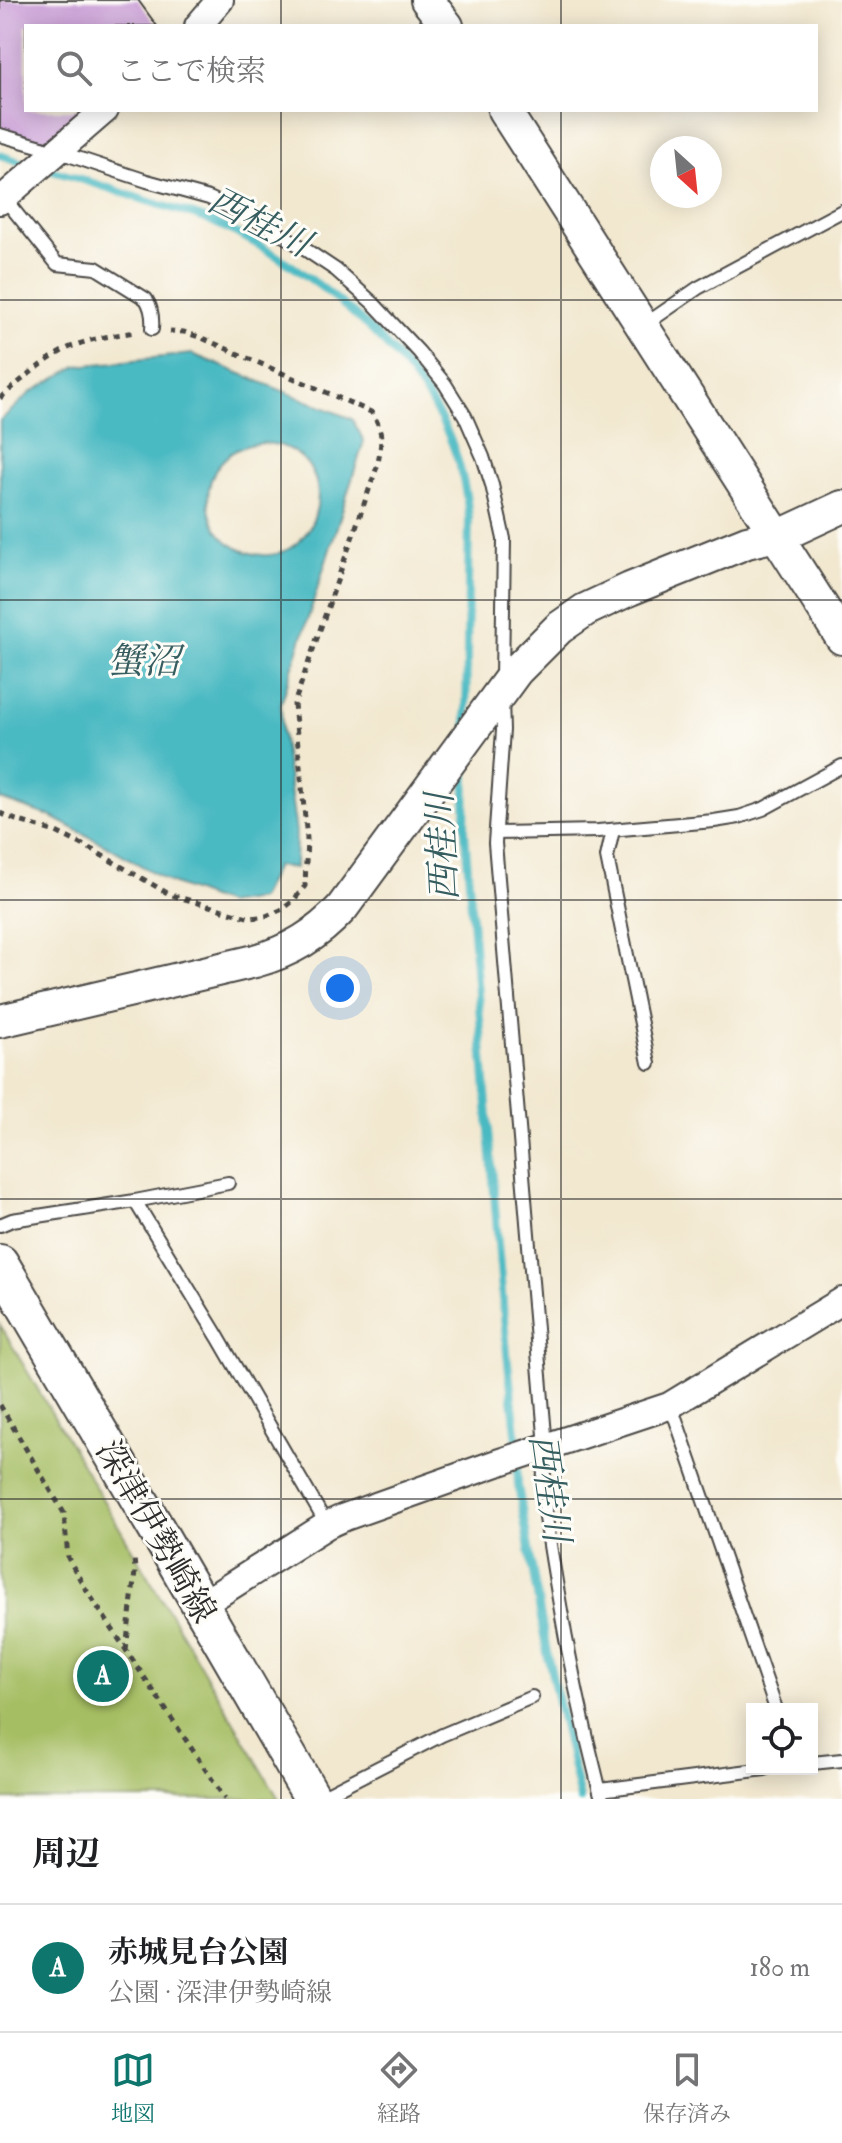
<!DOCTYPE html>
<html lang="ja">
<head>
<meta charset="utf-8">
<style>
  :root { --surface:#fff; --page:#f6f6f6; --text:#202124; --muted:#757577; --line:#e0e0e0; --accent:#0f766e }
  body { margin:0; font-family:"IM FELL Double Pica","Noto Serif JP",serif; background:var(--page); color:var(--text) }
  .controls { position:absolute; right:24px; bottom:24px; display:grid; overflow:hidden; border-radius:0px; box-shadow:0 4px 20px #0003 }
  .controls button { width:72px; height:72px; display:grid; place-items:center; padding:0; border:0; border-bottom:2px solid var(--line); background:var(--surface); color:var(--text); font:40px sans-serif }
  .compass { position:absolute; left:650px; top:136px; width:72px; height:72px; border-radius:50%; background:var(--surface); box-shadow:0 4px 20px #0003; rotate:153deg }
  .you { position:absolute; left:340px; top:988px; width:28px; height:28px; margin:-20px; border:6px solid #fff; border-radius:50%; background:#1a73e8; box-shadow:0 0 0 12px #1a73e833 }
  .badge { display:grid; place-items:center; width:52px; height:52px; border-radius:50%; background:var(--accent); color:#fff; font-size:26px; font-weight:700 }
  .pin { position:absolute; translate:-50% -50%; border:4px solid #fff; box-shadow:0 2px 8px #0006 }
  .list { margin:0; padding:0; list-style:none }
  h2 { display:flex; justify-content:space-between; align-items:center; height:104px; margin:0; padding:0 32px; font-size:34px }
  h2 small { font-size:26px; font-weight:400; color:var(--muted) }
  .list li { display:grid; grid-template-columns:52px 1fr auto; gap:24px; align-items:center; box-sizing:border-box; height:128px; padding:0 32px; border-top:2px solid var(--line) }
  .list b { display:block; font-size:30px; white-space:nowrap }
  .list p { margin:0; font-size:26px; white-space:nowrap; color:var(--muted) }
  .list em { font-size:26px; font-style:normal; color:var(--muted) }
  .icon { flex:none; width:44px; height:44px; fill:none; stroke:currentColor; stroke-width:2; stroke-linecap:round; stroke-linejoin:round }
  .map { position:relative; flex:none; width:842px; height:1799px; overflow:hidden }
  .search { position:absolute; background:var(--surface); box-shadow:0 4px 20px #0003; left:24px; right:24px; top:24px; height:88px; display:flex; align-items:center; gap:20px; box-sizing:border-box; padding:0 28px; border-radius:0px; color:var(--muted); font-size:30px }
  .sheet { height:232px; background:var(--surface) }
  nav { display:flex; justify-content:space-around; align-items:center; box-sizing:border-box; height:112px; border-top:2px solid var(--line); background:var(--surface); font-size:22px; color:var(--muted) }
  nav a { display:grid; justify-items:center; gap:4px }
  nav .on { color:var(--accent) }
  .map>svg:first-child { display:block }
</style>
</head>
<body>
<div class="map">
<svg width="842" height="1799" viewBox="0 0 842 1799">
  <rect width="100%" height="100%" fill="#fdfcf7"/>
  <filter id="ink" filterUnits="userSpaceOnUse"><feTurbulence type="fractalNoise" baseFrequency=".0125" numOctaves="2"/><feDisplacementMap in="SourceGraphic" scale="16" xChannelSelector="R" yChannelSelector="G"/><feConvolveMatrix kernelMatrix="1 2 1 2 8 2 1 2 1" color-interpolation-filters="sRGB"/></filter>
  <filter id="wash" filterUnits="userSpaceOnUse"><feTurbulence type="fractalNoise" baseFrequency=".006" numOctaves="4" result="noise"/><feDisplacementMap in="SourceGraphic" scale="32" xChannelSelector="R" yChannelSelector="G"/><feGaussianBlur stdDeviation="1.8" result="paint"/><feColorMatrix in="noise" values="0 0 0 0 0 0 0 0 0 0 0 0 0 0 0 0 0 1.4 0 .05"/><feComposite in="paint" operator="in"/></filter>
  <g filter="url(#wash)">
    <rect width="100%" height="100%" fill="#f2e8d0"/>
    <polygon fill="#a6be64" stroke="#687448" stroke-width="2" points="0,1325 279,1799 0,1799"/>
    <path fill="#4ab9c2" stroke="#3a7276" stroke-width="2" fill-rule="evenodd" d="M192 354 352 419 364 441 281 704 282 732 296 832 295 868 276 866 260 899 226 904 171 883 109 847 52 817 0 799V421L30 393 77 366ZM264 443C269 444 276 444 282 446 349 471 313 574 247 552 236 548 225 542 218 531 198 500 209 458 246 446 251 444 258 444 264 443Z"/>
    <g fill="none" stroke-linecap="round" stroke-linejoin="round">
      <g stroke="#4ab9c2" stroke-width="8">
        <polyline points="0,155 32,166"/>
        <path d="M45 169C78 177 111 189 144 200 166 207 191 213 213 222 301 261 408 345 448 434 460 461 466 488 469 517L466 723"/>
        <polyline points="466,756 465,832 507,1354 516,1432 518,1485 547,1653 580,1799"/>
      </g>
    </g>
    <g id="blocks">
      <polygon fill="#c698d4" points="0,0 138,0 157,26 26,26 26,110 85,110 47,141 0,131"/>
    </g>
  </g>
  <g filter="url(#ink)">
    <use href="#blocks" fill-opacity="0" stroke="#494744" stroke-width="2"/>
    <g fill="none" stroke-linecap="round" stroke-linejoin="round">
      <g stroke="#494744" stroke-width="16">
        <g id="service">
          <polyline points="0,135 56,151 147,181 209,198 257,220 291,240 336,270 374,304 419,352 445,384 465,416 483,457 492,485 504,539 502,678"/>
          <path d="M4 198 57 264 96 268 146 299C152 308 153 317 152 329"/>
          <polyline points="643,326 698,288 842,211"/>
          <path d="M502 700 503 730 495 843 546 1447C539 1492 549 1538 556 1582 568 1655 583 1727 602 1799"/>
          <polyline points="613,830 607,857 649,1063"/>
          <polyline points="496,833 598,831 714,821 739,817 763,809 842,766"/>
          <polyline points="135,1201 218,1337 327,1525"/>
          <polyline points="0,1225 12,1220 135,1201 228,1183"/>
          <polyline points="669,1406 676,1420 776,1709"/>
          <polyline points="812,1763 842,1760"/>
          <polyline points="600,1790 765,1769"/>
          <polyline points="317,1799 442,1735 532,1697"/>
        </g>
      </g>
      <g stroke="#494744" stroke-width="30">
        <g id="minor">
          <polyline points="198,26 220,0"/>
          <polyline points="0,201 105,110"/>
          <polyline points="201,1605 327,1525 345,1517 497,1463 669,1406 842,1301"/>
        </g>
      </g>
      <g stroke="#494744" stroke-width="36">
        <g id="tertiary">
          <polyline points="427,0 447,26"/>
          <polyline points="504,110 842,638"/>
          <path d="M0 1021 255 961C291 951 317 935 342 908L516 671 559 628 585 610 630 589 747 542 788 532 842 507"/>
        </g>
      </g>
      <g stroke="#494744" stroke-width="40">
        <polyline id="secondary" points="0,1263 157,1530 313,1799"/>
      </g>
      <g stroke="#494744" stroke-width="5" stroke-dasharray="6 6" stroke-linecap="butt">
        <path d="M0 398C19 382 50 355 73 346 93 338 115 335 136 332"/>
        <path d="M0 813 16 820 56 832 89 848 171 895 251 918 266 916 283 909 293 901 305 886 307 839 294 704 378 464C381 442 385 431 371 412L202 338 184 332 170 331"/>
        <polyline points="0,1405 64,1513 68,1558 85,1588 225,1799"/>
        <polyline points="126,1650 135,1572 134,1556"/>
      </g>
      <use href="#service" stroke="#fff" stroke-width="12"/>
      <use href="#minor" stroke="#fff" stroke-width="26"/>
      <use href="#tertiary" stroke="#fff" stroke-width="32"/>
      <use href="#secondary" stroke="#fff" stroke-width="36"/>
    </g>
  </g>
  <path fill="none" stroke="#2b2b2b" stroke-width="2" stroke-opacity="0.55" d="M281 0V26M561 0V26M281 110V1799M561 110V1799M0 300H842M0 600H842M0 900H842M0 1199H842M0 1499H842"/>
  <g text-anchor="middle" stroke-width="6" stroke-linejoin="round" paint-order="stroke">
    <g font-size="34" fill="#2b2b2b" stroke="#fdfcf7">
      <text transform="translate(157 1531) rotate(60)" y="12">深津伊勢崎線</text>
    </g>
    <g font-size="36" font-style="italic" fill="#365d60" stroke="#fdfcf7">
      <text transform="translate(260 221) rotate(27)" y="13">西桂川</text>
      <text x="144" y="673">蟹沼</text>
      <text transform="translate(441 847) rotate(-93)" y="13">西桂川</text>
      <text transform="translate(551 1488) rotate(82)" y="13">西桂川</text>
    </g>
  </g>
</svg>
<div class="controls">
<button><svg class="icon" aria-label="locate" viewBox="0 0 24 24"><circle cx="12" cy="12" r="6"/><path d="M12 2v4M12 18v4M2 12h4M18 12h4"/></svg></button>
</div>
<svg class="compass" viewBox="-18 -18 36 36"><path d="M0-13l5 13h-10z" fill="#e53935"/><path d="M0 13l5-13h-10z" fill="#757577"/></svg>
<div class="you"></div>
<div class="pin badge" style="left:103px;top:1676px">A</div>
<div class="search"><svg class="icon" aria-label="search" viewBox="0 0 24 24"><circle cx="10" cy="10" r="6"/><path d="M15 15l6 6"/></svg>ここで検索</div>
</div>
<section class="sheet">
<h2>周辺<small></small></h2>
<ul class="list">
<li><span class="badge">A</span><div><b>赤城見台公園</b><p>公園 · 深津伊勢崎線</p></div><em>180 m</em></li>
</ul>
</section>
<nav>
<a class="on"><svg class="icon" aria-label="map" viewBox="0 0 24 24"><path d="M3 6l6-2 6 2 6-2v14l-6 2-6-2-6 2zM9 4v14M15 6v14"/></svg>地図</a>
<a><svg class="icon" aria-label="directions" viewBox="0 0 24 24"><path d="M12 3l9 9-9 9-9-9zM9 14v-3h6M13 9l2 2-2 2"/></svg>経路</a>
<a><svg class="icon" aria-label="saved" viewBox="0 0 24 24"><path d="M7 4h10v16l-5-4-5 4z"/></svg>保存済み</a>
</nav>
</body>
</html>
